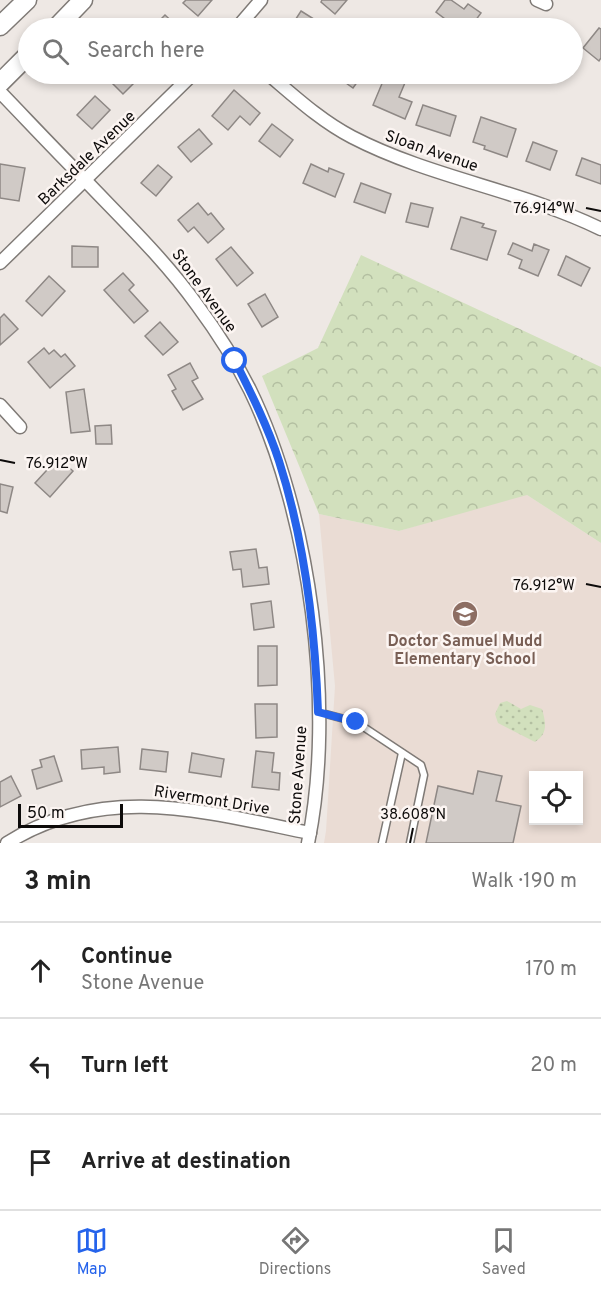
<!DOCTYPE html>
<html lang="en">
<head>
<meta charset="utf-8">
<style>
  :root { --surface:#fff; --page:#f2f2f2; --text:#222; --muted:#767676; --line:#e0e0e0; --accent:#2563eb }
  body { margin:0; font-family:Overpass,sans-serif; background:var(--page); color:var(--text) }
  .controls { position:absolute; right:18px; bottom:18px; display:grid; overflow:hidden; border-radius:0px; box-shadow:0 3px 9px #0003 }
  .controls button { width:54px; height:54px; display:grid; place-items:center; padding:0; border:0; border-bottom:2px solid var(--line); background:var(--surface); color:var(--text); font:30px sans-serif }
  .scale { position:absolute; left:18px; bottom:15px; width:105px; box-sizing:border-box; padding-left:6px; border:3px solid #0d0b0a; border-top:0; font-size:16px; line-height:21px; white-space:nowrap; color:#0d0b0a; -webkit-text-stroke:4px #fcf5f2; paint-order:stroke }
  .stop { position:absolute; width:18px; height:18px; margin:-14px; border:4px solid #2563eb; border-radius:50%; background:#fff }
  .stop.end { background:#2563eb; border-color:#fff; box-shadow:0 2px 6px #0008 }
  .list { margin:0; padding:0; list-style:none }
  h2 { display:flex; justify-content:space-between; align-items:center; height:78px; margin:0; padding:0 24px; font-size:26px }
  h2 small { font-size:20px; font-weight:400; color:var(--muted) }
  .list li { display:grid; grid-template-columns:39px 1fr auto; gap:18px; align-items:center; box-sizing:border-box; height:96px; padding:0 24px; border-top:2px solid var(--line) }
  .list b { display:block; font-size:22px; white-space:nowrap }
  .list p { margin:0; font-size:20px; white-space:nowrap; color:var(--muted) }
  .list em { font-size:20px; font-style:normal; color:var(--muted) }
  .icon { flex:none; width:33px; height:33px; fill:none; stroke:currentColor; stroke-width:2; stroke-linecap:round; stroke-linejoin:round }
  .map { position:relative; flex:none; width:601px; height:843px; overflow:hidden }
  .search { position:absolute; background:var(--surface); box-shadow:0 3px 9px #0003; left:18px; right:18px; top:18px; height:66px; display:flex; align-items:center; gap:15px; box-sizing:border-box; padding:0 21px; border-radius:33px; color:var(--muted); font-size:22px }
  .sheet { height:366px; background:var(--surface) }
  nav { display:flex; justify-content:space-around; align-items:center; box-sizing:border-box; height:84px; border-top:2px solid var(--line); background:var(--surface); font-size:16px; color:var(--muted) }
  nav a { display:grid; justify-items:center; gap:3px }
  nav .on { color:var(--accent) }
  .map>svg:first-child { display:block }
</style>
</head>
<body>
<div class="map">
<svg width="601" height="843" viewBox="0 0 601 843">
  <defs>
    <pattern id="forest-crowns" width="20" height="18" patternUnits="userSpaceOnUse" patternTransform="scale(1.5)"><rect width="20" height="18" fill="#d2e0bd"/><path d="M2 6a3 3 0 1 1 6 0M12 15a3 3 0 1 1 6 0" fill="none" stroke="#b3bfa1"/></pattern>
    <pattern id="park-dots" width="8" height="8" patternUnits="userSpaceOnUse" patternTransform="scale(1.5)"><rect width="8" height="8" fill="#d2e0bd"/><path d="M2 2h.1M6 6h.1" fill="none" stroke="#b3bfa1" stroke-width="1.8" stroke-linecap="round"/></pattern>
  </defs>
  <rect width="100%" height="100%" fill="#eee8e4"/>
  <path fill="#eadcd4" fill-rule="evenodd" d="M524 493 601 543V843H324L326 831 335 686 319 514 399 531ZM534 776H578V820H534Z"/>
  <polygon fill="url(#forest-crowns)" points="361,255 601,367 601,543 527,495 399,531 319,514 262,376 318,348"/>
  <path fill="url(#park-dots)" d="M507 701 521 709 530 705 542 709C546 723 548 734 535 742L498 723 495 714 500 703Z"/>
  <g fill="#d0cac6" stroke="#8e8885" stroke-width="1.5">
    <polygon points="186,0 212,0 198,16 183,3"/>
    <polygon points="322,0 347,0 335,14 321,2"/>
    <polygon points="445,0 451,0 464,9 468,4 481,13 470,28 457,28 436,12"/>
    <polygon points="301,11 317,21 313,28 290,28"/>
    <polygon points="165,15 179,28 152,28"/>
    <polygon points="599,28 601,29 601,58 599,61 583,48"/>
    <polygon points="113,74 143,74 123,94 108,79"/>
    <polygon points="320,74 363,74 353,88 336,76 332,82"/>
    <polygon points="386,74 395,74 407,78 399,97 412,102 405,119 373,105"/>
    <polygon points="535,74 569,74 569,75 535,76"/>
    <polygon points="234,90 260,113 250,125 240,116 228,130 212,116"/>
    <polygon points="95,96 110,110 92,129 77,115"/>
    <polygon points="423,105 456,116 450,136 416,125"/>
    <polygon points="481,117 516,129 507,157 484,149 485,146 473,142"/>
    <polygon points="272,124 293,140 280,157 259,141"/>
    <polygon points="199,129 212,144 191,162 178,147"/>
    <polygon points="533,142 557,151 550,170 526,161"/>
    <polygon points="582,158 601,165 601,184 576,175"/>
    <polygon points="0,164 25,168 19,201 0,198"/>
    <polygon points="311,164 328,172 329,168 344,174 335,197 303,183"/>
    <polygon points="158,165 172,177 156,196 141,183"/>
    <polygon points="361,183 391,194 385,213 354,202"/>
    <polygon points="198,203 208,215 211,213 224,229 208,243 194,227 188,232 178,220"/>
    <polygon points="411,203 433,208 428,227 406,222"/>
    <polygon points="461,217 484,224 482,227 496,231 487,260 451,249"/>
    <polygon points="513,243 532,251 534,244 549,250 538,276 519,268 522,260 508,254"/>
    <polygon points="72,246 98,247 98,267 72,267"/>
    <polygon points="231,247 253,273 237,286 216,259"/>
    <polygon points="566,256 590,268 581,286 558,275"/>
    <polygon points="123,273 134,285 129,290 148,311 134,323 104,290"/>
    <polygon points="49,276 65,291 42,316 26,301"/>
    <polygon points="265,294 278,317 262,327 248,304"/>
    <polygon points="4,314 18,329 0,345 0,318"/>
    <polygon points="160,322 178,342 163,355 145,336"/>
    <polygon points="44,348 49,354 54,350 61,357 65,354 75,366 50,388 28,362"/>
    <polygon points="190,363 198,378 192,381 203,399 183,410 172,391 176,389 168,375"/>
    <polygon points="84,389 90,431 71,433 66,392"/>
    <polygon points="111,425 112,444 96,444 95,426"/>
    <polygon points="58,458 73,471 50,497 35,483"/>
    <polygon points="0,484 13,487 7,513 0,511"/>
    <polygon points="256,549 259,568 267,567 269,584 243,587 241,569 233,570 230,552"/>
    <polygon points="271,601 274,627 254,630 251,604"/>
    <polygon points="258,646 277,646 277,685 258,686"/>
    <polygon points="255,704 277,704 277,737 256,738"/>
    <polygon points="118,747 120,772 104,774 104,767 82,769 81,750"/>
    <polygon points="142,749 168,752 166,772 140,769"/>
    <polygon points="256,751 274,753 272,772 280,773 279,790 252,787"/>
    <polygon points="192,753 224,759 221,777 189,772"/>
    <polygon points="54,756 62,781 37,789 32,770 42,767 40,760"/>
    <polygon points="478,771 502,776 496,801 521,806 513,843 426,843 438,786 473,794"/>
    <polygon points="11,776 21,796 0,807 0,782"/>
  </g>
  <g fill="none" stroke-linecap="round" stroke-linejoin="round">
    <g stroke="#7f7a76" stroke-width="9">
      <g id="service">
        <polyline points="318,712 356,722 421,765 424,775 410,843"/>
        <polyline points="382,843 402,753"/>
      </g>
    </g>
    <g stroke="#7f7a76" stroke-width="15">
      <g id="minor">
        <polyline points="537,0 546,4"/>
        <polyline points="237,28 261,0"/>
        <path d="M268 74C294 96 321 121 352 137 431 178 521 190 601 229"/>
        <path d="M0 92C28 121 56 151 85 180 124 221 164 259 197 305 217 332 235 360 250 390 310 513 336 708 308 843"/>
        <polyline points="0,263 193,74"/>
        <polyline points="0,405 20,427"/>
        <path d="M7 843C105 782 206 812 310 833"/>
      </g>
    </g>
    <g stroke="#7f7a76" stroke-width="21">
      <g id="secondary">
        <polyline points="0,26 27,0"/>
        <polyline points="56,28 83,0"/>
        <polyline points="0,83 28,55"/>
      </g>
    </g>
    <use href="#service" stroke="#fff" stroke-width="6"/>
    <use href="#minor" stroke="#fff" stroke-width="12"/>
    <use href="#secondary" stroke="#fff" stroke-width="18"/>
  </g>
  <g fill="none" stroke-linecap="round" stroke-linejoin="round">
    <path stroke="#2563eb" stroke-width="8" d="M235 361C251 393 268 427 279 461 305 542 315 628 318 712L356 722"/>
  </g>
  <path fill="none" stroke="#0d0b0a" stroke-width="2" d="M586 208 601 211M0 460 15 463M586 584 601 587M410 843 413 828"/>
  <defs>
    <g id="school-disc" transform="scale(1.35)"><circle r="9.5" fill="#8d6e63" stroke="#fcf5f2"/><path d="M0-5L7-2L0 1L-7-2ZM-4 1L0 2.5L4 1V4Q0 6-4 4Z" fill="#fff"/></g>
  </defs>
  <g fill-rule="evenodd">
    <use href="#school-disc" x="465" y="614"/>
  </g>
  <g text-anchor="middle" stroke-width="5" stroke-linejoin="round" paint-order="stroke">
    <g font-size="16" fill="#0d0b0a" stroke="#fcf5f2">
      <text transform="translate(432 150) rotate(19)" y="6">Sloan Avenue</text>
      <text transform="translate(86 157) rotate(-44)" y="6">Barksdale Avenue</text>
      <text transform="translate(205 290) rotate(54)" y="6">Stone Avenue</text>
      <text transform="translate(297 775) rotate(-86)" y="6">Stone Avenue</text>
      <text transform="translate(212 799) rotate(9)" y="6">Rivermont Drive</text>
    </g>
    <g font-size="16" font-weight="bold" fill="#785e54" stroke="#fcf5f2">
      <text x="465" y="646">Doctor Samuel Mudd<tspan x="465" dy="18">Elementary School</tspan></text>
    </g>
  </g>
  <g font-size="15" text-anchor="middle" fill="#0d0b0a" stroke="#fcf5f2" stroke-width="5" stroke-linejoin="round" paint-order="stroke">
    <text x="544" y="213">76.914°W</text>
    <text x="57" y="468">76.912°W</text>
    <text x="544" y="590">76.912°W</text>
    <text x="413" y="819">38.608°N</text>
  </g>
</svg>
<div class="controls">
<button><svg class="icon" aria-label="locate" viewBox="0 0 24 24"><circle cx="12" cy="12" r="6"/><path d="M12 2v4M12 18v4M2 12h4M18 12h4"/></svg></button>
</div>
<div class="scale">50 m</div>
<div class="stop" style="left:235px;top:361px"></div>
<div class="stop end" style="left:356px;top:722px"></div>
<div class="search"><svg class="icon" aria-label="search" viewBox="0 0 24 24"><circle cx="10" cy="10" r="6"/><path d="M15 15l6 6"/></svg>Search here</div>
</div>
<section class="sheet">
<h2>3 min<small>Walk · 190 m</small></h2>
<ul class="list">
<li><svg class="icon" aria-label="ahead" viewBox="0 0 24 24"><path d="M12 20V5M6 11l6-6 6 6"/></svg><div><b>Continue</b><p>Stone Avenue</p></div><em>170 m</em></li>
<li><svg class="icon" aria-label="left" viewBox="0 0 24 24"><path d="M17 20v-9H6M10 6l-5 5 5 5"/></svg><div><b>Turn left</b></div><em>20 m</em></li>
<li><svg class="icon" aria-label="arrive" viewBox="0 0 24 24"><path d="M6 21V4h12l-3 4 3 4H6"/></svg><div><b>Arrive at destination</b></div></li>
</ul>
</section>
<nav>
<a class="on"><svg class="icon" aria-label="map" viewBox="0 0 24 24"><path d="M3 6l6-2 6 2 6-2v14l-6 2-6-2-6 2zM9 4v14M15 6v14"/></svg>Map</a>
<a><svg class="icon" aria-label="directions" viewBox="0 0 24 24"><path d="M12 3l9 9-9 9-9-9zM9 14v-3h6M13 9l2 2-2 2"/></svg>Directions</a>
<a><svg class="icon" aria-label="saved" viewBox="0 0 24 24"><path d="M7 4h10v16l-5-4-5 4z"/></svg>Saved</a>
</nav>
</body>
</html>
